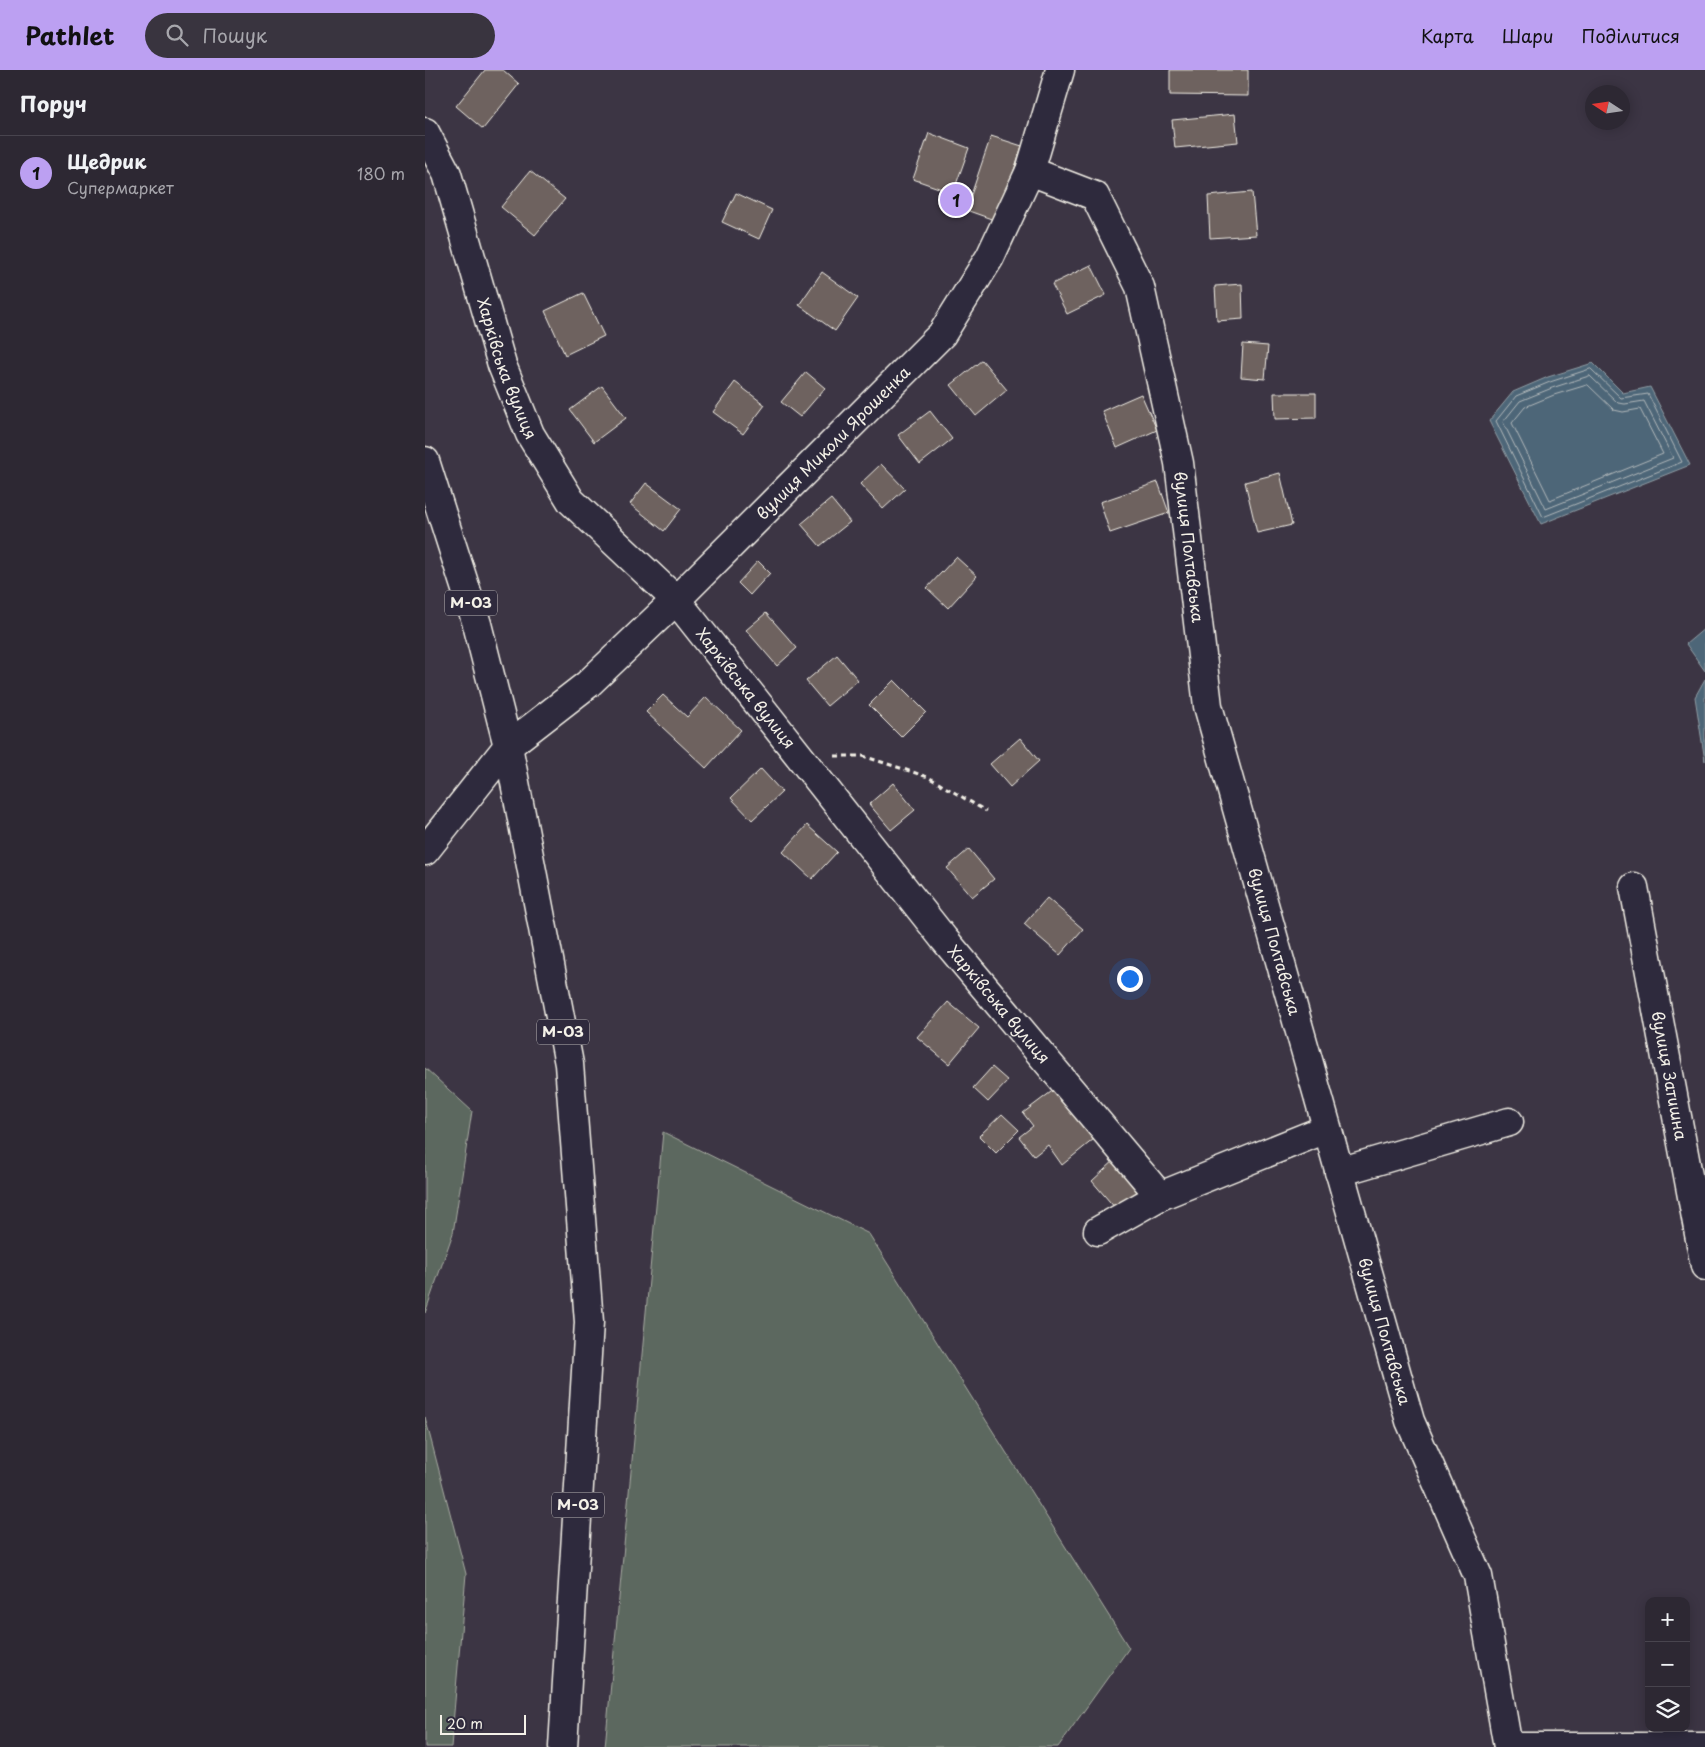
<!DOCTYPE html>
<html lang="uk">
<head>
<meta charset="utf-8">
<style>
  :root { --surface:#2d2833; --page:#39343f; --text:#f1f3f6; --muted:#a7a6ac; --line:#48444e; --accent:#bca0f2 }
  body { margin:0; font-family:"Playpen Sans",sans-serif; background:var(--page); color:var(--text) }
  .controls { position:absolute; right:15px; bottom:15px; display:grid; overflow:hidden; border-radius:10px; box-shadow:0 2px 12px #0003 }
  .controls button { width:45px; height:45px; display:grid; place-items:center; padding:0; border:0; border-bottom:1px solid var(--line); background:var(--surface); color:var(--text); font:25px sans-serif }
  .compass { position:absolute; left:1160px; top:15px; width:45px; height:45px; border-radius:50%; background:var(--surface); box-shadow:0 2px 12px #0003; rotate:282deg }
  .scale { position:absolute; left:15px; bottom:12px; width:86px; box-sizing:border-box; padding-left:5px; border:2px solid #f4f1e8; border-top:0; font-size:14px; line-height:18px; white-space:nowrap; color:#f4f1e8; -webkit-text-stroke:4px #2f2a3d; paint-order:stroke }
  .you { position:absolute; left:704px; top:908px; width:18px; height:18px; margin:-12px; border:4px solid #fff; border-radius:50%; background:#1a73e8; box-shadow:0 0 0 8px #1a73e833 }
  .badge { display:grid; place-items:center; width:32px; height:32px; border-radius:50%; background:var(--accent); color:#111; font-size:16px; font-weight:700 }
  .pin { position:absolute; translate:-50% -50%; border:2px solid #fff; box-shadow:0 1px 5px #0006 }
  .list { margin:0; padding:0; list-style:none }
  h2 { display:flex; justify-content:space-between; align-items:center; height:65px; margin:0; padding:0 20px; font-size:21px }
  h2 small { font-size:16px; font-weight:400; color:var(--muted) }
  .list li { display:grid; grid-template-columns:32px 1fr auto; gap:15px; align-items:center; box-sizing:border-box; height:75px; padding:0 20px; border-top:1px solid var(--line) }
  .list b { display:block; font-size:19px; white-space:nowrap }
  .list p { margin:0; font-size:16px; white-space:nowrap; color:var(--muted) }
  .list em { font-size:16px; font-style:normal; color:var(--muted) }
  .icon { flex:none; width:28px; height:28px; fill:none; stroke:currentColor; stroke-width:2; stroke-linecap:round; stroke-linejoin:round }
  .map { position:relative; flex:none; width:1280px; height:1677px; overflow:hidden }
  header { display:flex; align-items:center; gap:30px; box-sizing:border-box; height:70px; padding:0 25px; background:var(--accent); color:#111 }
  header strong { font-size:24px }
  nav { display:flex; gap:28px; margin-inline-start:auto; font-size:18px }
  .search { width:350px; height:45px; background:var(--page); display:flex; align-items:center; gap:12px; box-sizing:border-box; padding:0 18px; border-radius:28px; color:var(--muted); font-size:19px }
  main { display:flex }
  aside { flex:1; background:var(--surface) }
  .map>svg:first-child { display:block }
</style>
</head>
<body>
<header>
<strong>Pathlet</strong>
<div class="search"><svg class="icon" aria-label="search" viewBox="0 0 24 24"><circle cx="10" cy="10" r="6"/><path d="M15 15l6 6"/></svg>Пошук</div>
<nav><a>Карта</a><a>Шари</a><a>Поділитися</a></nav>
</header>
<main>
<aside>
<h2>Поруч<small></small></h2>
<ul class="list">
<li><span class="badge">1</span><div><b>Щедрик</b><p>Супермаркет</p></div><em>180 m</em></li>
</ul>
</aside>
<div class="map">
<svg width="1280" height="1677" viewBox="0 0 1280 1677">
  <rect width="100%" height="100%" fill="#3c3544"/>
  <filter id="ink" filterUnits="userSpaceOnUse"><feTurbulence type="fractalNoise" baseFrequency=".02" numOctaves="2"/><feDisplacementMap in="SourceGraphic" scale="10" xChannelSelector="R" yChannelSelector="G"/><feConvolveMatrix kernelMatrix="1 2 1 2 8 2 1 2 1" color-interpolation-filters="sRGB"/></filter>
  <g filter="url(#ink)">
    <g fill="#5c685e" stroke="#a8aca3">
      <polygon points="0,998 47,1041 28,1163 0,1243"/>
      <polygon points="238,1062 444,1164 704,1578 633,1677 180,1677"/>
      <polygon points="0,1347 41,1504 26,1677 0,1677"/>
    </g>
    <g fill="#4e6678" stroke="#909ea5">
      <polygon points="1168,293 1198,323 1225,317 1265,395 1116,454 1064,351 1088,322 1123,307"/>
      <polygon points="1280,558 1280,601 1261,574"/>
      <polygon points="1280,609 1280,691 1270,627"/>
    </g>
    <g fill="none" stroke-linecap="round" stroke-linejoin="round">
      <g stroke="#b2b9bb" stroke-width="1">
        <polygon points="1166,299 1196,328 1223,324 1257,392 1118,447 1071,351 1091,326 1125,312"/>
        <polygon points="1165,306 1193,333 1200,334 1219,331 1248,388 1121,439 1078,352 1095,331 1127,318"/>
        <polygon points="1163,315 1189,340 1198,342 1215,339 1238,384 1125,430 1087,353 1100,337 1129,325"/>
      </g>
    </g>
    <g fill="#6e625e" stroke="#f4f1e8">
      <polygon points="60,0 78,0 94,14 58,59 31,36"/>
      <polygon points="745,0 823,0 823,26 745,25"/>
      <polygon points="810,44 813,72 750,78 747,50"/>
      <polygon points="504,63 544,78 528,123 488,109"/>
      <polygon points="566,66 597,76 572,151 541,140"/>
      <polygon points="105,101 140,129 110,165 76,137"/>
      <polygon points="827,122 831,165 785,168 783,126"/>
      <polygon points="311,123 347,140 334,169 297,152"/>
      <polygon points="666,195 681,225 642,244 627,214"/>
      <polygon points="397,202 433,228 410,261 374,235"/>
      <polygon points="817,214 818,249 792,251 790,216"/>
      <polygon points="158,223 179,266 140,285 120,241"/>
      <polygon points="818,274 843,276 840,309 816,307"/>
      <polygon points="557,290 582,320 551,346 526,315"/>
      <polygon points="381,302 400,318 375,347 356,332"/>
      <polygon points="310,312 340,335 318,364 288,342"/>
      <polygon points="177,316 201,348 169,372 145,340"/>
      <polygon points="849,323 891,323 891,348 850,349"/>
      <polygon points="716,324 732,360 692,378 677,341"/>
      <polygon points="505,341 527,369 495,394 473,365"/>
      <polygon points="456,394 480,419 458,439 435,414"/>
      <polygon points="855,403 867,455 832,463 820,412"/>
      <polygon points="733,412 744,443 685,463 675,432"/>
      <polygon points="221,413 256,439 239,461 205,434"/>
      <polygon points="406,429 425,452 395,476 376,454"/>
      <polygon points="531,487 552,506 523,538 502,518"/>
      <polygon points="333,491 345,503 325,525 313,513"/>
      <polygon points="341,543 372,578 352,596 321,560"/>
      <polygon points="412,585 433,610 402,636 381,611"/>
      <polygon points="469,610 501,642 476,667 444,635"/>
      <polygon points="238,625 262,647 281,627 316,660 281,698 221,642"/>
      <polygon points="595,668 614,691 585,717 565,694"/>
      <polygon points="336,699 357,722 327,750 306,728"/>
      <polygon points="468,713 490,740 466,760 444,734"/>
      <polygon points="382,755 412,782 387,809 358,782"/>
      <polygon points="544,779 569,809 547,827 522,798"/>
      <polygon points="622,828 658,859 635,885 599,854"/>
      <polygon points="523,932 554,958 524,994 492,967"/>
      <polygon points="567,997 583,1011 563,1032 548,1018"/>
      <polygon points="630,1019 669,1069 637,1095 623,1075 609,1086 594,1067 608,1056 598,1043"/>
      <polygon points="577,1044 594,1060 571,1083 554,1066"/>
      <polygon points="691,1089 716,1118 691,1139 667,1111"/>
    </g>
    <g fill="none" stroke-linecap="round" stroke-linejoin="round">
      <g stroke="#f4f1e8" stroke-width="31">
        <g id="minor">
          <path id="s1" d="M0 62 22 104 77 295 105 364 146 431 251 530 519 869 735 1126 901 1059"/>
          <path id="s2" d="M605 101 670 126 715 217 754 393 783 636 985 1351 1053 1506 1083 1677"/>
          <path id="s3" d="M0 781 83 676 163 614 251 530 517 264 565 187 605 101 635 0"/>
          <path id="s4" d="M1209 817 1280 1196"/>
          <polyline points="914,1102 1084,1052"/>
          <polyline points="673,1161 735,1126"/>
          <polyline points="1083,1677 1280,1677"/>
        </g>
      </g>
      <g stroke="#f4f1e8" stroke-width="31">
        <polyline id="highway" points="0,391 52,554 83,676 144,994 164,1252 138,1677"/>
      </g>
      <polyline stroke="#f4f1e8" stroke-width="3" stroke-dasharray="5 4" stroke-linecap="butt" points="410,686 438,686 503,707 561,741"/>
      <use href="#minor" stroke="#2f2a3d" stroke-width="28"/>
      <use href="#highway" stroke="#2f2a3d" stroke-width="28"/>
    </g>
  </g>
  <g text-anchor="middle" stroke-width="5" stroke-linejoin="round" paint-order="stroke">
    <g fill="#2f2a3d" stroke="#b9b5b5" stroke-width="1">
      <rect x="20" y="520.5" width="52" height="25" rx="4"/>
      <rect x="112" y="949.5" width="52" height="25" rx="4"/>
      <rect x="127" y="1422.5" width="52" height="25" rx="4"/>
    </g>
    <g font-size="15" font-weight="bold" fill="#f4f1e8">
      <text x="46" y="538">М-03</text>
      <text x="138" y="967">М-03</text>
      <text x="153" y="1440">М-03</text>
    </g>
    <g font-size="16" fill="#f4f1e8" stroke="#2f2a3d">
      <text dy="6" stroke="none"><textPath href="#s1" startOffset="251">Харківська вулиця</textPath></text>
      <text dy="6" stroke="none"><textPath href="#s3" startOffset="579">вулиця Миколи Ярошенка</textPath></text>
      <text dy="6" stroke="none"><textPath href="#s2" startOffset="436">вулиця Полтавська</textPath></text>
      <text dy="6" stroke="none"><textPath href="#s1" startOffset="656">Харківська вулиця</textPath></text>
      <text dy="6" stroke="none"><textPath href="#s2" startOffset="841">вулиця Полтавська</textPath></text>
      <text dy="6" stroke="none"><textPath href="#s1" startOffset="1061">Харківська вулиця</textPath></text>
      <text dy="6" stroke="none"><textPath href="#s4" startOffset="192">вулиця Затишна</textPath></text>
      <text dy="6" stroke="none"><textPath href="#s2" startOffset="1246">вулиця Полтавська</textPath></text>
    </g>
  </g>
</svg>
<div class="controls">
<button>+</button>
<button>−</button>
<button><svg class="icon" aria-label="layers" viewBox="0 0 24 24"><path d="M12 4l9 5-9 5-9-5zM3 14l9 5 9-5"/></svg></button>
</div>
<svg class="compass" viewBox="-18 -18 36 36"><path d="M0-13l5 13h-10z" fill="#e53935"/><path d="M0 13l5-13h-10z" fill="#a7a6ac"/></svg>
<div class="scale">20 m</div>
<div class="you"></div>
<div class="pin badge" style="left:531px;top:130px">1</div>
</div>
</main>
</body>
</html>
